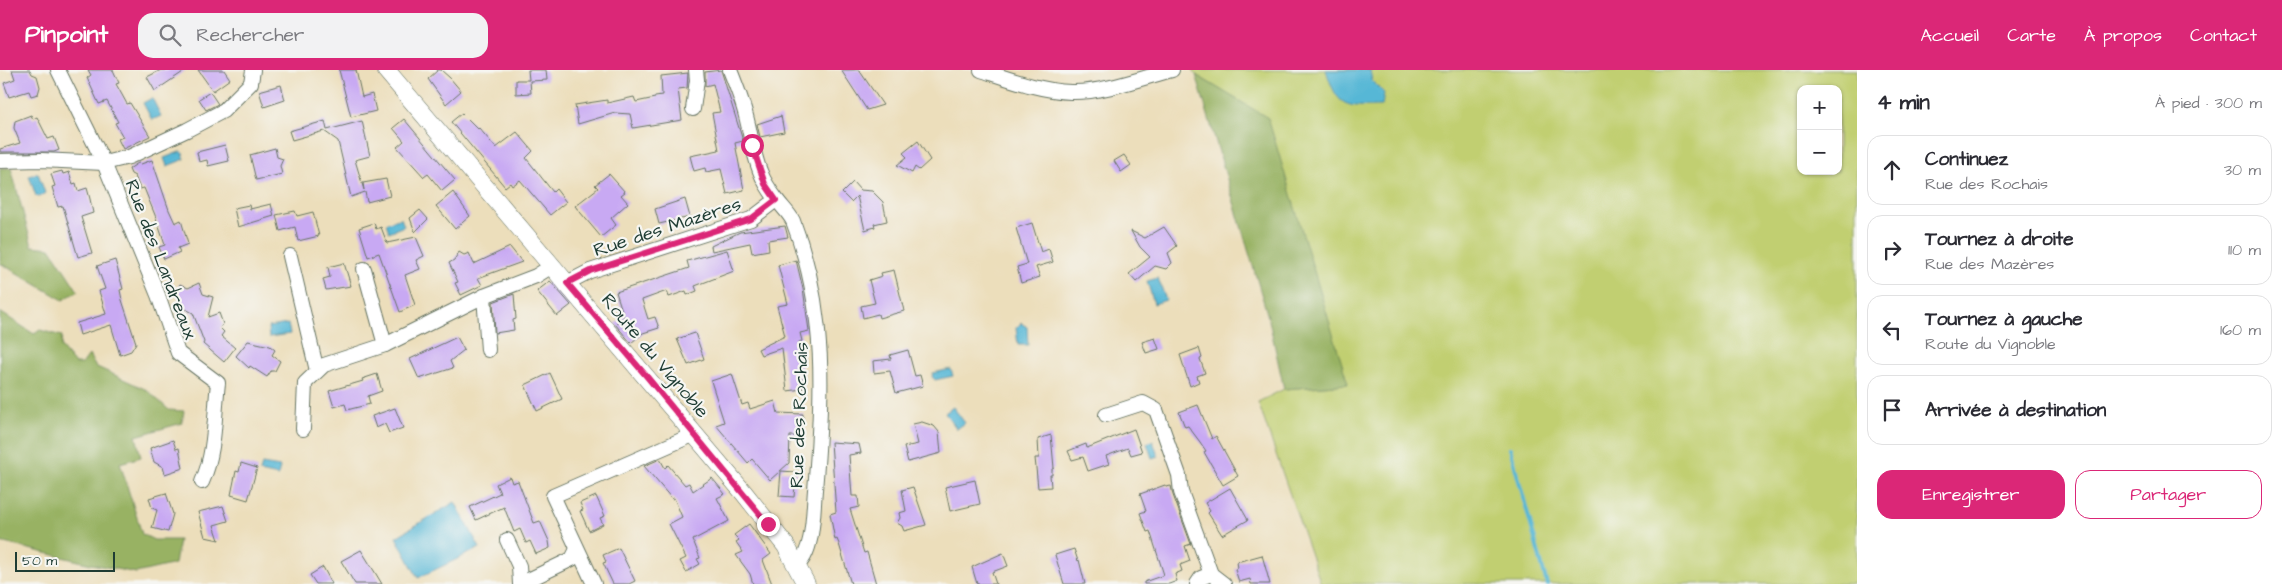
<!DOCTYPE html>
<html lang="fr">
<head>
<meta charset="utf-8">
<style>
  :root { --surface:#fff; --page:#f2f2f3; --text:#2b2b33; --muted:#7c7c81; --line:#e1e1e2; --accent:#db2777 }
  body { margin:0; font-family:"Architects Daughter",sans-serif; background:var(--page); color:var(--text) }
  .controls { position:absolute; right:15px; top:15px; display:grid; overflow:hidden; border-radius:10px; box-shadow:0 1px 4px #0004 }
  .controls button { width:45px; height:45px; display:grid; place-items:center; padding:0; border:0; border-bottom:1px solid var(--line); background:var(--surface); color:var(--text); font:25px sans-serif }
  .scale { position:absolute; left:15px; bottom:12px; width:100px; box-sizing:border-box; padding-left:5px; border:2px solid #1f3d34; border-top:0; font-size:14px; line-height:18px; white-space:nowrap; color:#1f3d34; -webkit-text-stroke:4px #f6f6f2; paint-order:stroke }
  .stop { position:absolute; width:15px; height:15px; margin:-11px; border:4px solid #db2777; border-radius:50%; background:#fff }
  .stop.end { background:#db2777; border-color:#fff; box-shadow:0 1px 5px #0008 }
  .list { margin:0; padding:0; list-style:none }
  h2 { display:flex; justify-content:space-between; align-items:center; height:65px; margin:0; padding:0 20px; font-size:21px }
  h2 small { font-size:16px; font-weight:400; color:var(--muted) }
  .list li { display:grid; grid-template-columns:32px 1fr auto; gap:15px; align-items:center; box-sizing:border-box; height:70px; margin:0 10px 10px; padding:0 10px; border:1px solid var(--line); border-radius:15px }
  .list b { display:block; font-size:19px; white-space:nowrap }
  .list p { margin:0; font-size:16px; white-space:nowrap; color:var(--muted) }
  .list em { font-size:16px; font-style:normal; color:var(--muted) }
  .actions { display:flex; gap:10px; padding:15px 20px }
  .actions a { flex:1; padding:11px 0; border:1px solid var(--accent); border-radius:15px; text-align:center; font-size:18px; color:var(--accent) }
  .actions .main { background:var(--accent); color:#fff }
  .icon { flex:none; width:28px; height:28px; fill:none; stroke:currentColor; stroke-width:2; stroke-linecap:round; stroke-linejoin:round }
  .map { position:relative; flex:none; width:1857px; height:514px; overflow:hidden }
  header { display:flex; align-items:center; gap:30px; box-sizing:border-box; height:70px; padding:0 25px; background:var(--accent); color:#fff }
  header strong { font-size:24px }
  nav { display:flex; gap:28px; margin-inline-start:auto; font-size:18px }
  .search { width:350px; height:45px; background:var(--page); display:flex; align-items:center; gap:12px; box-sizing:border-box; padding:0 18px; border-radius:15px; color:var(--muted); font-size:19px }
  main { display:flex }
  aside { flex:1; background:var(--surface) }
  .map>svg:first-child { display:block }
</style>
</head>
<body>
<header>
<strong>Pinpoint</strong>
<div class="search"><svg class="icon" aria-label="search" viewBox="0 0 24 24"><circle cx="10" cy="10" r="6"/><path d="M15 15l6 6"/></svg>Rechercher</div>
<nav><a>Accueil</a><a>Carte</a><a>À propos</a><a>Contact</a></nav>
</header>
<main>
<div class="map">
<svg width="1857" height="514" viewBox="0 0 1857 514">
  <rect width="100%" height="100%" fill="#f6f6f2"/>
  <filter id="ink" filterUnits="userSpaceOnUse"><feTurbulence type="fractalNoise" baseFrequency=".02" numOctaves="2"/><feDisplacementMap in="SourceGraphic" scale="10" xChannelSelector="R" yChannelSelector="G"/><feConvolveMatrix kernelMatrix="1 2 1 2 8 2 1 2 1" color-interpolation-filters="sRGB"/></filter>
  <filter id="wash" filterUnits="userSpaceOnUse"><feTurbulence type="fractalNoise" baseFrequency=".0096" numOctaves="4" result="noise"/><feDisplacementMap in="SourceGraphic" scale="20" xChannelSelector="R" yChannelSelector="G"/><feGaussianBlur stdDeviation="1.12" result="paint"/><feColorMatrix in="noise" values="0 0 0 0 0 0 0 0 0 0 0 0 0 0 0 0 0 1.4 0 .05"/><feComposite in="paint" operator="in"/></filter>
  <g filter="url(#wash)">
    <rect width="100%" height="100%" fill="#ecdebb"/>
    <path fill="#c1cf71" stroke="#708652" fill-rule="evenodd" d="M1193 0H1857V514H1321L1258 332 1284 319 1348 314 1224 22 1196 5ZM1801 19H1838V101H1801Z"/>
    <g fill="#98b263" stroke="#5c784c">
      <polygon points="1196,5 1268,48 1348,314 1284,319 1269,250"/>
      <polygon points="0,98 11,98 32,176 50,178 78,221 63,230 0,193"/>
      <polygon points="0,242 34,264 40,260 62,266 61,277 75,294 82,294 89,285 95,296 147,320 169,340 184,341 182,353 136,366 141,387 120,393 142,464 154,470 179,470 175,494 136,503 91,494 0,472"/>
    </g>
    <g fill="#57b7d6" stroke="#3b7a85">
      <path d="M1326 0H1370L1372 11 1384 23 1382 36C1344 37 1338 38 1326 0Z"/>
      <polygon points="152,28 161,46 152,50 143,33"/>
      <polygon points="182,81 185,89 167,96 164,88"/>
      <polygon points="38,103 45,123 39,127 36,126 29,106"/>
      <polygon points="401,148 404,156 389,162 386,153"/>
      <polygon points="1158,208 1166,230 1154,234 1147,211"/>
      <polygon points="1021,253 1027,257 1028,275 1018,275 1016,258"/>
      <polygon points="288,254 290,264 269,267 268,257"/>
      <polygon points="951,299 953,306 935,310 932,307 933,303"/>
      <polygon points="953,337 965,353 957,359 945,343"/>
      <polygon points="1153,371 1158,386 1152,388 1147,373"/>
      <polygon points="262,394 280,397 278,406 260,402"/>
      <polygon points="455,432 480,478 418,508 396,467"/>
    </g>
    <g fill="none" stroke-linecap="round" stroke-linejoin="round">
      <polyline stroke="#57b7d6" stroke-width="4" points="1510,378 1547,514"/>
    </g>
    <g id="blocks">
      <g fill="#c8a9f3">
        <polygon points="12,0 30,0 32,4 37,6 40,17 38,24 31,26 29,21 9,27 4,13 15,9"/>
        <polygon points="88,0 113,0 119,13 116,14 127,34 130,33 150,66 123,79 118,69 123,67 115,53 118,52 107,31 99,34 87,8 91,5"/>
        <polygon points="161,0 186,0 155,21 147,7"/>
        <polygon points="198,0 224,0 230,9 213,21"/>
        <polygon points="339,0 356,0 362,27 372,24 376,41 351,47"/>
        <polygon points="438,0 441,0 450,8 461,21 446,34 428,9"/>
        <polygon points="528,0 546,0 547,10 530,11 531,23 516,24 516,10 529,10"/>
        <polygon points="721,0 743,71 735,73 744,120 727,124 721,99 706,102 705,98 694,101 690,86 719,80 712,43 720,42 713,14 705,16 705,2"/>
        <polygon points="841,0 859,0 883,35 867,40"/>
        <polygon points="688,3 687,18 678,19 682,50 633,58 630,44 615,43 578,54 575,35 607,30 607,33 634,27 636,32 655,28 655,26 662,25 661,6"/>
        <polygon points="281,15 285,30 264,37 259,21"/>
        <polygon points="210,22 218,34 206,40 199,29"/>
        <polygon points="462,43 478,59 479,58 496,78 517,62 533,81 526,88 553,122 556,119 566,132 550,145 520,110 512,116 510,113 505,117 451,52"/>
        <polygon points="31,45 33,49 37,47 48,69 54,67 59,80 54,82 0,82 0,79 20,73 14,58 15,51"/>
        <polygon points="781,46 784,62 760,67 757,54"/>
        <polygon points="404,49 455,110 442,121 428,104 424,107 397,77 404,71 393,58"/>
        <polygon points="325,51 327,60 362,51 370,86 355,90 364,120 363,113 386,109 390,126 367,132 365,122 351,127 338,71 324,61 292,70 289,61"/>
        <polygon points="918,71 930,90 919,100 915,97 912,103 897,95 907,87 903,83"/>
        <polygon points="225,75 229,91 208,96 207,90 199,92 197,82"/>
        <polygon points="275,78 277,87 283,89 280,96 282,104 256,110 250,85"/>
        <polygon points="1124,85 1131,95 1121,102 1114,91"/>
        <polygon points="152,90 169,140 175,153 181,150 188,174 178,178 180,182 164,189 159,177 165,175 155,145 144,118 140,119 135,106 131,104 129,99 138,93 141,94"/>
        <polygon points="62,101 63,104 69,102 73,114 76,113 78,121 87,118 90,129 93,143 81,147 92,183 78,187 63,136 58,137 52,117 55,116 51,104"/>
        <polygon points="609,104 625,122 621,125 628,133 611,148 616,155 601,167 575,136 598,118 595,115"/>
        <polygon points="853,112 860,120 872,121 883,132 887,151 874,154 875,157 865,160 857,126 851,132 842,123"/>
        <polygon points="453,122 470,146 455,159 436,136"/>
        <polygon points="685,129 690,147 659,154 655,139"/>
        <polygon points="271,134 274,146 238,157 234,138 249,135 250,139"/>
        <polygon points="420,140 428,149 415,162 410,148"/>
        <polygon points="295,141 297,146 313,142 319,166 298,171 295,157 280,161 276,145"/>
        <polygon points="374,153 376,159 381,157 387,173 416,167 424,186 416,190 420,199 405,205 415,235 400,242 379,183 368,187 359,158"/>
        <polygon points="1032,153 1041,182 1049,179 1053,192 1036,197 1040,207 1021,213 1017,197 1027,194 1016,158"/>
        <polygon points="785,156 788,167 768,170 769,180 752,183 750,173 712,181 711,176 740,162"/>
        <polygon points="1164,157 1177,176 1168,183 1172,193 1166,199 1155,196 1136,212 1129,204 1150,187 1140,177 1131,161 1145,168"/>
        <polygon points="510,177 522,192 478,208 482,215 461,225 455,213 458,212 449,193 454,190 459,182 464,185 469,183 474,194"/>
        <polygon points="727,180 734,201 695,216 697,221 687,225 686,221 669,227 667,221 642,230 648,249 655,247 659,258 643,263 631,273 615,254 624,247 616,222 689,198 687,191"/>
        <polygon points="115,190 123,219 120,220 122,230 136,273 131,281 120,285 111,255 80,265 77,253 106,244 99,221 105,219 97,196"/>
        <polygon points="796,190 803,219 809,261 800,263 802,271 799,272 803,319 787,321 782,278 761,285 758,279 785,266 777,236 788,234 778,195"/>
        <polygon points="344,193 351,216 326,220 323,209 330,207 328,197"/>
        <polygon points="894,200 904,241 879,248 878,244 863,248 861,236 875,233 869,210 882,206 881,203"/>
        <polygon points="550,211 571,235 557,246 537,221"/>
        <polygon points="199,213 203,224 213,227 208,247 219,243 223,254 220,258 224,262 221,266 235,278 224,292 203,274 204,272 193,243 182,237 177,221 180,214 188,218"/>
        <polygon points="514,224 516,249 513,250 514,260 495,263 493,232"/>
        <polygon points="695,263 704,289 688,295 677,269"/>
        <polygon points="457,267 464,280 450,291 453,298 419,309 410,289"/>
        <polygon points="1155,268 1159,279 1146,283 1142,272"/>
        <polygon points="248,271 270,276 275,280 272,285 280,291 275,301 271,301 267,307 250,296 249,298 236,286"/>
        <polygon points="1199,278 1202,288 1200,289 1205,303 1197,306 1199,312 1190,316 1180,285"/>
        <polygon points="908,280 915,306 920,305 923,316 896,323 890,301 874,303 873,291 891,289 890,285"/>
        <polygon points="550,303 562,329 537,341 525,315"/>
        <polygon points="377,304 382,321 368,326 370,334 347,340 345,334 334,337 329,321 363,311 362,309"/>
        <polygon points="732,304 742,335 748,333 750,339 775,331 778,343 803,344 802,366 790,366 789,393 770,410 752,389 748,393 716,355 724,352 711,311"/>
        <polygon points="1198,335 1212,369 1216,366 1238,406 1223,415 1204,382 1206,381 1200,372 1188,356 1185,357 1179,342"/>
        <polygon points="395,338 403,358 389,363 385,354 376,358 372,346"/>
        <polygon points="922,352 934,356 939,362 941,383 908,392 904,377 918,374 913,354"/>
        <polygon points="1134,359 1142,382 1131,385 1128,378 1106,386 1109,394 1088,401 1083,387 1072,390 1068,381 1086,374 1087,378"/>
        <polygon points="1051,365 1054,398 1052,399 1052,405 1050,405 1051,417 1038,418 1035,388 1039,388 1038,369"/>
        <polygon points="173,370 176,379 179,378 183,398 165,404 163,397 154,392 150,378"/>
        <polygon points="831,372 859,374 861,383 849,385 852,426 858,426 859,437 850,439 864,483 867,482 876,514 851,514 839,474 837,469 835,470 830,444 836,442"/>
        <polygon points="660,389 665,398 668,395 685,415 689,413 693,421 712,408 725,424 717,428 729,451 693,470 700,488 697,489 700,494 686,502 680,491 686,488 669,454 682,447 674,428 672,429 644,396"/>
        <polygon points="241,393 257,398 248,430 231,425 236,401 239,402"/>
        <polygon points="781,401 796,402 794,427 779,426"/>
        <polygon points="510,407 512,413 518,411 534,453 540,451 549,471 550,478 536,484 530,471 526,473 520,459 514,462 504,437 476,450 470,437 500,423 496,414"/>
        <polygon points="975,410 980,434 950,441 945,417"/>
        <polygon points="1165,415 1166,417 1171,416 1173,425 1191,474 1185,476 1190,491 1180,495 1182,501 1175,504 1177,511 1169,514 1144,514 1144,512 1164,505 1150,461 1147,462 1140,443 1146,441 1140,424"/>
        <polygon points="913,417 926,455 904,461 902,456 897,453 900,448 899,443 906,441 902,420"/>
        <polygon points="1230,418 1248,450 1222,465 1208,443 1210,441 1205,433"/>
        <polygon points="166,423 173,444 168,462 152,458 157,440 152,438 149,428"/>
        <polygon points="596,426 605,446 600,448 603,454 589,461 580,441 583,440 580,433"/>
        <polygon points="223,436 228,451 214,455 219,470 205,467 198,442"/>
        <polygon points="749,454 771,484 763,490 772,514 753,514 750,504 736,485 743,482 736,472 739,470 734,465"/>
        <polygon points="619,478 635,511 629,514 613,514 603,493 606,492 603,485"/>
        <polygon points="1074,479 1078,491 1079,490 1085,514 1064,514 1055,485"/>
        <polygon points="361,480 376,504 382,514 355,514 341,491"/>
        <polygon points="1003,483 1008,496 992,502 996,514 977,514 972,497"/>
        <polygon points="1262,485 1270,514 1251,514 1250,509 1239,512 1235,499 1238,498 1237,492"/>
        <polygon points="323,497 332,514 316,514 310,505"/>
      </g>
    </g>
  </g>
  <g filter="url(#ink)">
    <use href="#blocks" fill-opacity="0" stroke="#677563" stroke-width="1"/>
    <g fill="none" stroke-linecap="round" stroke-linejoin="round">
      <g stroke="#677563" stroke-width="16">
        <g id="minor">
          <path d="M58 0 104 93 158 225 178 283 218 313C214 346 216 381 202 412"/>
          <path d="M730 0C736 15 742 30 746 46 751 65 753 83 760 101 764 112 770 121 777 130 782 137 789 143 793 151 827 240 823 327 815 420 813 441 814 482 797 495"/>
          <path d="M981 0C1009 9 1041 21 1071 22 1102 23 1142 8 1172 0"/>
          <polyline points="693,39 697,10 696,0"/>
          <polyline points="0,91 41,90 104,93 129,87 187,60 223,41 251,13 253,0"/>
          <polyline points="290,186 317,301"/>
          <polyline points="364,199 385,275"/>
          <polyline points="567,213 590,201 751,149 776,130"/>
          <polyline points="484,226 488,280"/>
          <polyline points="1106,345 1143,333 1156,340 1179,405 1181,422 1211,504 1224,514"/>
          <polyline points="303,359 305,313 324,295 385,275 484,226 536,206 552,196"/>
          <polyline points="507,470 519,496 520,514"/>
          <polyline points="520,514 572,489 577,479"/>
          <polyline points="594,514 553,426 695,364"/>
          <polyline points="1197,514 1201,508 1211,504"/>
        </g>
      </g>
      <g stroke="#677563" stroke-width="19">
        <polyline id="tertiary" points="386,0 744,423 786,476 806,514"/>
      </g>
      <use href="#minor" stroke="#fff" stroke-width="14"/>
      <use href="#tertiary" stroke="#fff" stroke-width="18"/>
    </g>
  </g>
  <g fill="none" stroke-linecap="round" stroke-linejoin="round" filter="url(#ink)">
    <polyline stroke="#db2777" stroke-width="6" points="752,75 765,114 776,130 751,149 590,201 567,213 648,308 768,454"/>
  </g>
  <g text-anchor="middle" stroke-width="4.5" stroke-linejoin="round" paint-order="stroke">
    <g font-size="19" fill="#1f3d34" stroke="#f6f6f2">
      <text transform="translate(667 156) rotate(-18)" y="7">Rue des Mazères</text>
      <text transform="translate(162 189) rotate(69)" y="7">Rue des Landreaux</text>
      <text transform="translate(656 285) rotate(50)" y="7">Route du Vignoble</text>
      <text transform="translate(798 345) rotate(-88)" y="7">Rue des Rochais</text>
    </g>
  </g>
</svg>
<div class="controls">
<button>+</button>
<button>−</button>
</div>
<div class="scale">50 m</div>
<div class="stop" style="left:752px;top:75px"></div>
<div class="stop end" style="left:768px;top:454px"></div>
</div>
<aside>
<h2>4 min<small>À pied · 300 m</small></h2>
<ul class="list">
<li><svg class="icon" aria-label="ahead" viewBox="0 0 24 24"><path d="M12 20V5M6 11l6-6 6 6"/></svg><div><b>Continuez</b><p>Rue des Rochais</p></div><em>30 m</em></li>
<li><svg class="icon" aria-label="right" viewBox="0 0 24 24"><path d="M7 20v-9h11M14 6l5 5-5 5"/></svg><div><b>Tournez à droite</b><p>Rue des Mazères</p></div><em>110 m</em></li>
<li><svg class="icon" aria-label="left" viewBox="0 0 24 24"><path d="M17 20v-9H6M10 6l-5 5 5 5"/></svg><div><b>Tournez à gauche</b><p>Route du Vignoble</p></div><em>160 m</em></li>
<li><svg class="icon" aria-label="arrive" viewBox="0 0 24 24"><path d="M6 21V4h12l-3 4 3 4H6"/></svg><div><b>Arrivée à destination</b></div></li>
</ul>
<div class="actions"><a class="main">Enregistrer</a><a>Partager</a></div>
</aside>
</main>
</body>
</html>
